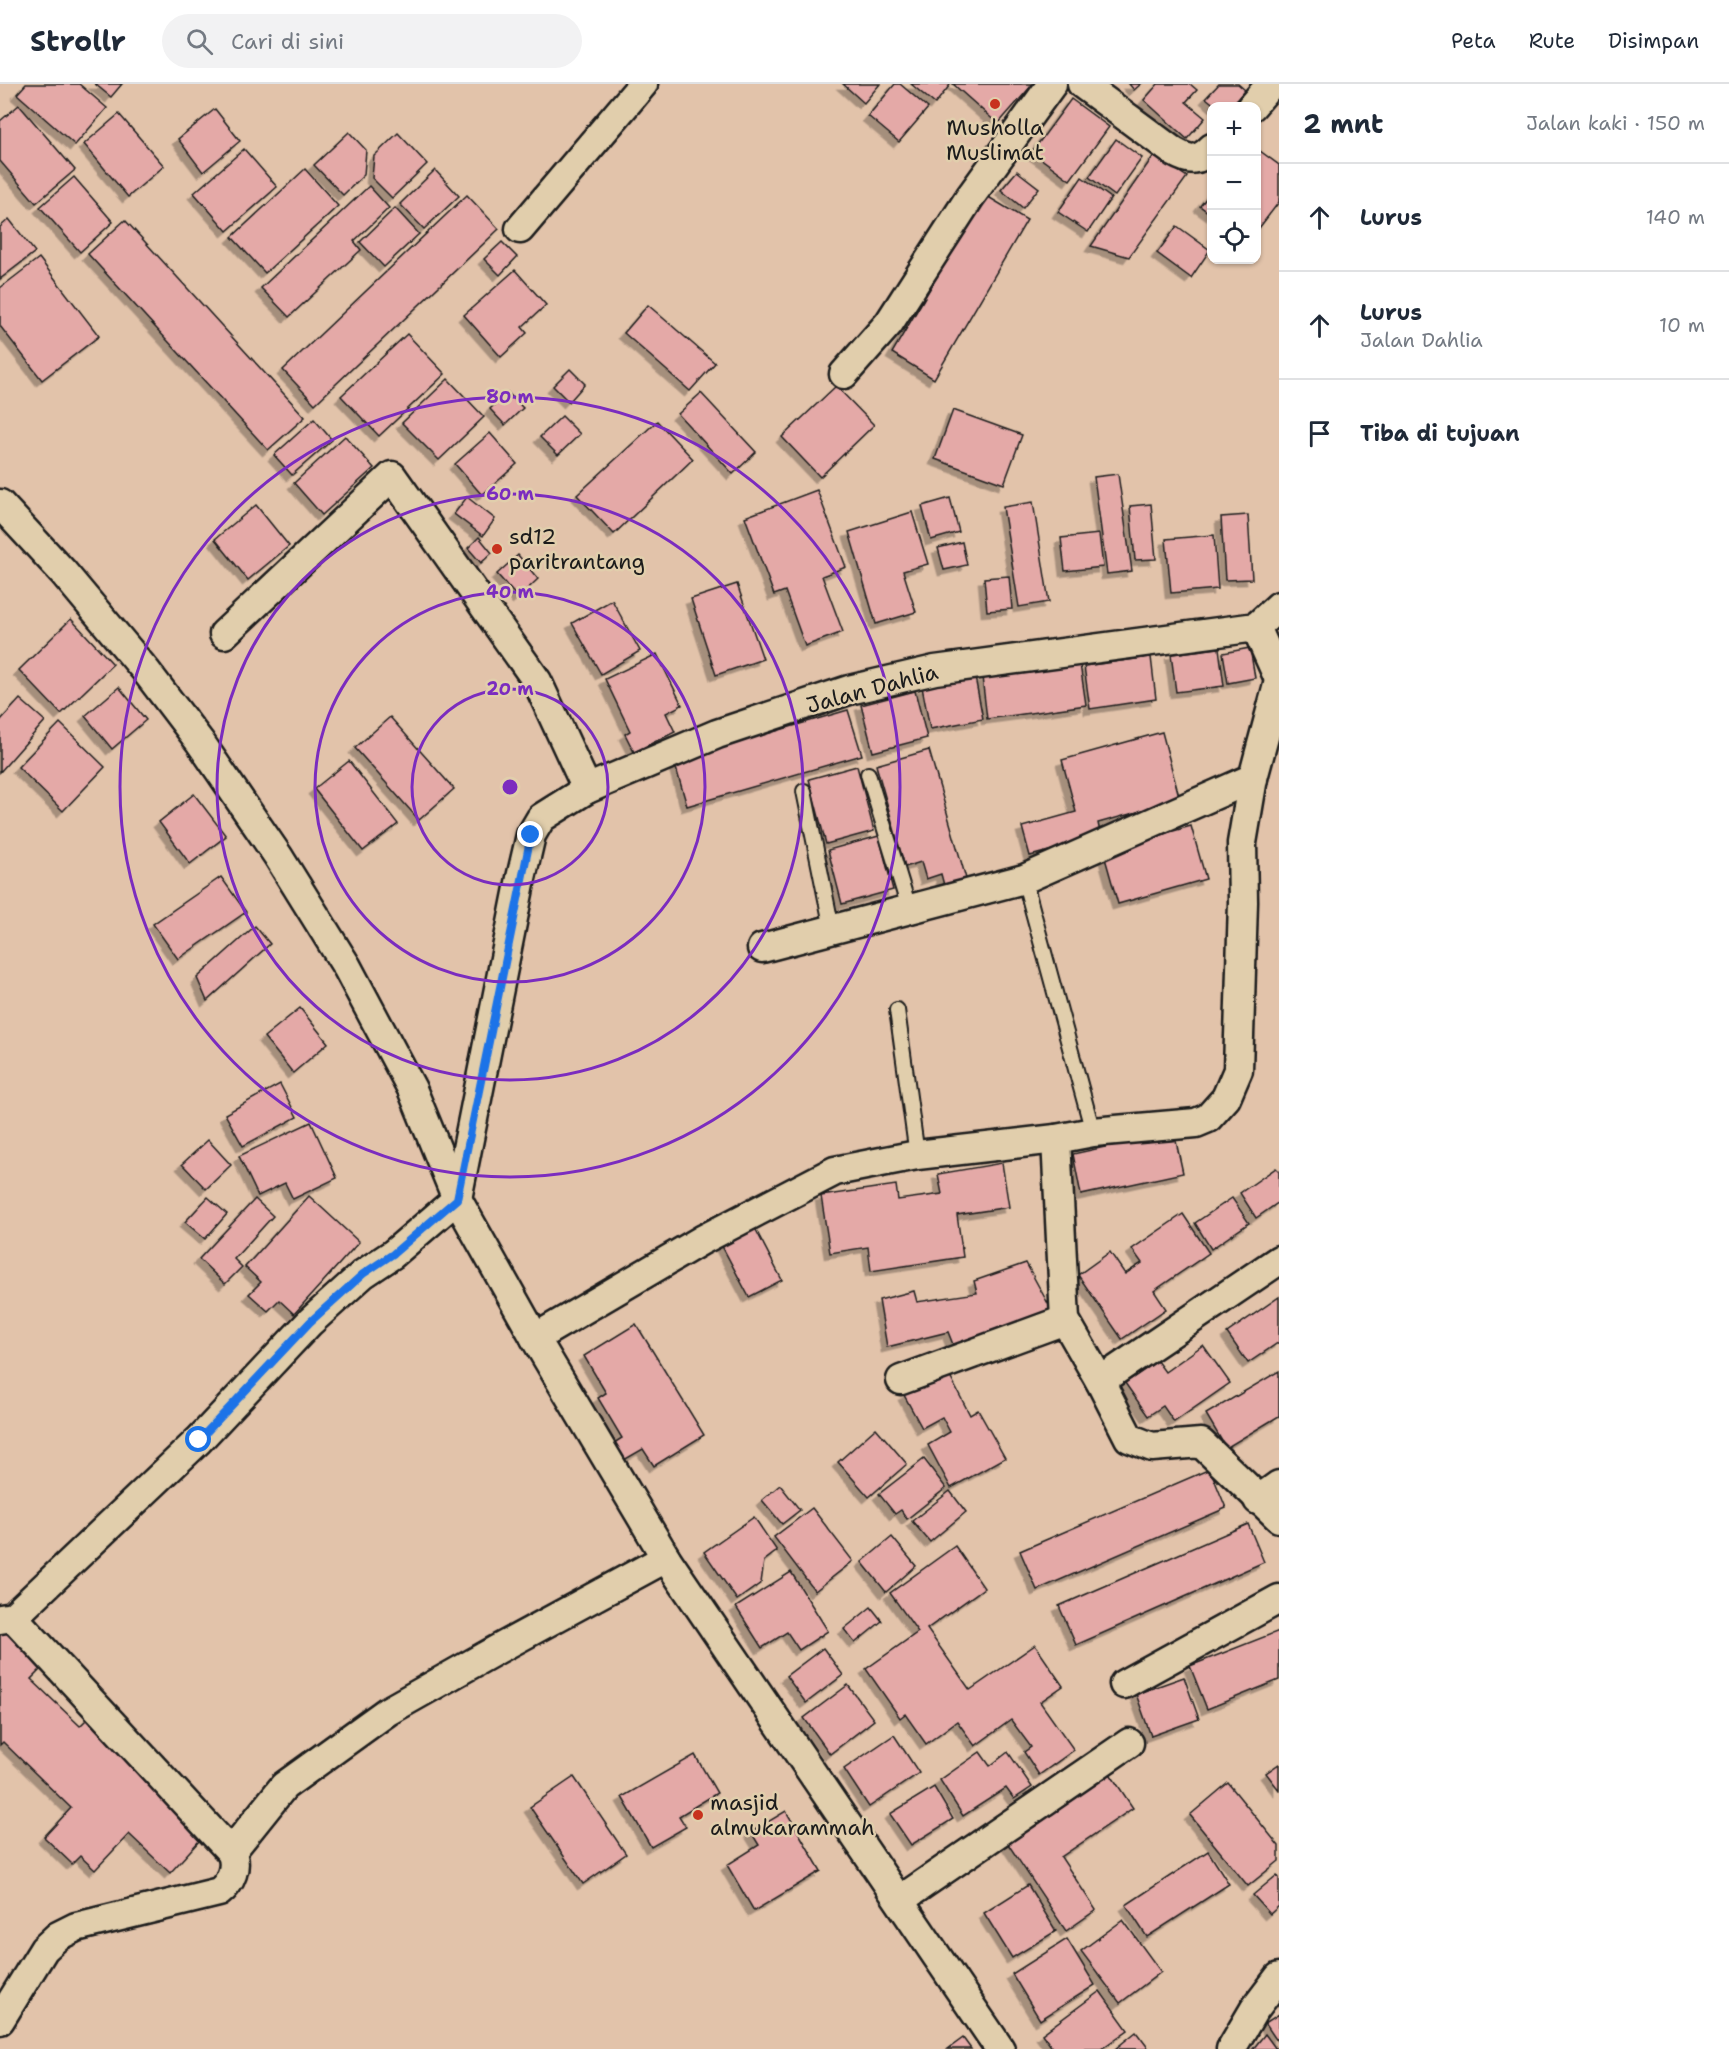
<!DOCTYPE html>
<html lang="id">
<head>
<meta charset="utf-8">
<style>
  :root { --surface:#fff; --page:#f2f2f3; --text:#1f2937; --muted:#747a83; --line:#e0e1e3 }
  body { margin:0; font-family:"Shantell Sans",sans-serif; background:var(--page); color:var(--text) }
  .controls { position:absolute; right:18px; top:18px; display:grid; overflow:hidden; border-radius:12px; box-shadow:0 2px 4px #0004 }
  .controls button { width:54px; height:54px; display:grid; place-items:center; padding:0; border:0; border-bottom:2px solid var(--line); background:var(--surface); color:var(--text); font:30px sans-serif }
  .stop { position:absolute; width:18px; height:18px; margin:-14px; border:4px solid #1a73e8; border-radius:50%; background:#fff }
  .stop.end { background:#1a73e8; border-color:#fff; box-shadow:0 2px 6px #0008 }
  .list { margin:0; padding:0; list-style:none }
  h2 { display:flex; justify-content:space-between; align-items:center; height:78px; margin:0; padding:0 24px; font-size:26px }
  h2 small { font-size:20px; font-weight:400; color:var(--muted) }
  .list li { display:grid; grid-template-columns:39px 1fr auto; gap:18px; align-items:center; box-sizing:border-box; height:108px; padding:0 24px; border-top:2px solid var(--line) }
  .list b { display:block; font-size:22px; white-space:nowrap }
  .list p { margin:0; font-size:20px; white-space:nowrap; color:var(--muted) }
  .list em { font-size:20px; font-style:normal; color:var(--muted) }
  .icon { flex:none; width:33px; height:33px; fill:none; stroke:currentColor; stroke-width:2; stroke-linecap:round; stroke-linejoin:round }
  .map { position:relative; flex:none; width:1279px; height:1965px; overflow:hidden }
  header { display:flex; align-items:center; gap:36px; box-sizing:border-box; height:84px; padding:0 30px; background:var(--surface); border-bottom:2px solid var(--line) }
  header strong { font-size:28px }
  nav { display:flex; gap:33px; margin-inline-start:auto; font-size:21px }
  .search { width:420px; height:54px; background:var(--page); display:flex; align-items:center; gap:15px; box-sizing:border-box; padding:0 21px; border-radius:33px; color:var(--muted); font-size:22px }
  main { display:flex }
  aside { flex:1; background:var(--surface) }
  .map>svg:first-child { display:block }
</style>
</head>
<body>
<header>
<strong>Strollr</strong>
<div class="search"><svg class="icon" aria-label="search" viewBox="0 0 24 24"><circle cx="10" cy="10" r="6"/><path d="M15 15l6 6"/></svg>Cari di sini</div>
<nav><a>Peta</a><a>Rute</a><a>Disimpan</a></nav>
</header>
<main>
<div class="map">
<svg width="1279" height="1965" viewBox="0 0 1279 1965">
  <defs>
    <filter id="shadow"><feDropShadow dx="-5.5" dy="5.5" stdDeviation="0" flood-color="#0004"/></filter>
  </defs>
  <rect width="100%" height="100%" fill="#e2c3aa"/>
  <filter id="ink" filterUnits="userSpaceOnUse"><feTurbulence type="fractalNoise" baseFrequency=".0167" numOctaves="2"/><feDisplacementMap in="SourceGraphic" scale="12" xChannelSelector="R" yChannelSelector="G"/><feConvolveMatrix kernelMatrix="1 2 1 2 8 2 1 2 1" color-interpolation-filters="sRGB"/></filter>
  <g filter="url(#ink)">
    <g fill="#e4a9a7" stroke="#1c1c1c" stroke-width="1.5" filter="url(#shadow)">
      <polygon points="26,0 79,0 107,24 75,61 17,10"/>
      <polygon points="95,0 122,0 111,13"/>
      <polygon points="843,0 880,0 864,19"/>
      <polygon points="895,0 900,0 928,24 899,58 868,32"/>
      <polygon points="911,0 949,0 950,1 935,20"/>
      <polygon points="953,0 1033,0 998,40"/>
      <polygon points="1129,0 1141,0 1134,6"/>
      <polygon points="1158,0 1190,0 1197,6 1186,18 1205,34 1187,55 1144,16"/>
      <polygon points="1219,0 1238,0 1245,6 1231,22 1216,22 1206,14"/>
      <polygon points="1071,15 1109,43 1070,96 1032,68"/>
      <polygon points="19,21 75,86 36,119 0,77 0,37"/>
      <polygon points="215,25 240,57 203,88 178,55"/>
      <polygon points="119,30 164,82 128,113 84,60"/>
      <polygon points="349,48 366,66 364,91 343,111 314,81"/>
      <polygon points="398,49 427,80 392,114 372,94 374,72"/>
      <polygon points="1116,55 1142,74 1115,112 1089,93"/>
      <polygon points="1256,64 1279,81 1279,118 1256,148"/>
      <polygon points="244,65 277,103 227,147 194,109"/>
      <polygon points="1154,71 1187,93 1129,173 1091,162"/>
      <polygon points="305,85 338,122 265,189 232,153"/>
      <polygon points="435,86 459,112 424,145 400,120"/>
      <polygon points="1017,87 1039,104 1023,124 1001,106"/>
      <polygon points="74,93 113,138 80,168 40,123"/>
      <polygon points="1082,93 1111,114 1088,148 1058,128"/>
      <polygon points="369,102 389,124 354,157 361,166 289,233 261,204"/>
      <polygon points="1212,107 1212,131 1200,122"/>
      <polygon points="467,111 499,145 315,320 283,286"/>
      <polygon points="985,111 1027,136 934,295 892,269"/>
      <polygon points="395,124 419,150 384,183 360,158"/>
      <polygon points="9,135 35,168 0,195 0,143"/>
      <polygon points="125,136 305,333 268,366 88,170"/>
      <polygon points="1177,142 1210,166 1191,194 1157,169"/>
      <polygon points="502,158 517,173 500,191 484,175"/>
      <polygon points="39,174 99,252 42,296 0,242 0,204"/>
      <polygon points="515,186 546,221 522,243 527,249 501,273 464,231"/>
      <polygon points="648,221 715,279 690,307 624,249"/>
      <polygon points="407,250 445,290 379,352 341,312"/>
      <polygon points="570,285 585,300 569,318 553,302"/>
      <polygon points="448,295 484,333 439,376 402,339"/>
      <polygon points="836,302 874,341 820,393 782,353"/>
      <polygon points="507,308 523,324 505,341 490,325"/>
      <polygon points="701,309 756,368 733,390 678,330"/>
      <polygon points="953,326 1022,351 1004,400 935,375"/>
      <polygon points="562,332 580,350 558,371 540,353"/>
      <polygon points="314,335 332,356 292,391 274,371"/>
      <polygon points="657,337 693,375 614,450 577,411"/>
      <polygon points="490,349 517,380 482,411 455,380"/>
      <polygon points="345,352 374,384 322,431 294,399"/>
      <polygon points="1118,390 1132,487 1107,490 1094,393"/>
      <polygon points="817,406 846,483 822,492 843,548 805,562 785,507 774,511 745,433"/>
      <polygon points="467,413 495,435 483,452 454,430"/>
      <polygon points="950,414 959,448 931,456 922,422"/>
      <polygon points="1033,418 1049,518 1019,523 1003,423"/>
      <polygon points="1151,420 1156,475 1135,476 1130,422"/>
      <polygon points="256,421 289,462 248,496 215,455"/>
      <polygon points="912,428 928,480 903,487 916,528 876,540 849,448"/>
      <polygon points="1248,431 1252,495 1225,496 1221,433"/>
      <polygon points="1099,450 1103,483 1065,487 1061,454"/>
      <polygon points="1214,451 1218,505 1171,509 1166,455"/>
      <polygon points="479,453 492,469 481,479 468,464"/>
      <polygon points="962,458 967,481 944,486 938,464"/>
      <polygon points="518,471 538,495 518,514 497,490"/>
      <polygon points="1009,492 1012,525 987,527 984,494"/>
      <polygon points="737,500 763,575 716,591 691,515"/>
      <polygon points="612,516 640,567 601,590 572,539"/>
      <polygon points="71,535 113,580 61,630 19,586"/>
      <polygon points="1219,564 1224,602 1176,608 1171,570"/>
      <polygon points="1250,564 1255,594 1228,599 1223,569"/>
      <polygon points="657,570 682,621 666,629 675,648 634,668 625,650 630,647 605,595"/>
      <polygon points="1151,573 1156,615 1090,625 1084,582"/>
      <polygon points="1080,580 1086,621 987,635 982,593"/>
      <polygon points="975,593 983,635 930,645 922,603"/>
      <polygon points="119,603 146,636 112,665 85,632"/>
      <polygon points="915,607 927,654 873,668 861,621"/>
      <polygon points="20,615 45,637 0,688 0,637"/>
      <polygon points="848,626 862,671 687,722 674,677"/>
      <polygon points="390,633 454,705 419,736 355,664"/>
      <polygon points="60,639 105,683 63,727 18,683"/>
      <polygon points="1162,648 1180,716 1098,739 1101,753 1030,772 1022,743 1076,728 1062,676"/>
      <polygon points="929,666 967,798 945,805 941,790 926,795 921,778 905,783 876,681"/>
      <polygon points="349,677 398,740 363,767 314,705"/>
      <polygon points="857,682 874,747 826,760 809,695"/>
      <polygon points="194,710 226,752 190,780 159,738"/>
      <polygon points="1191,742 1206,795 1118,820 1103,767"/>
      <polygon points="879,752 893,806 842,820 828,766"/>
      <polygon points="221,793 246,828 178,875 153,840"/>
      <polygon points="255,842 270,860 207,917 197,894"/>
      <polygon points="300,924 328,959 293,989 264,953"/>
      <polygon points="280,1000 297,1033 243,1062 225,1030"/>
      <polygon points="311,1038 337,1094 293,1115 285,1099 258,1112 239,1072"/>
      <polygon points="1174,1048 1183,1089 1081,1111 1073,1070"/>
      <polygon points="208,1056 231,1081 206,1105 182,1080"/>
      <polygon points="1002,1079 1009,1123 957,1131 963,1173 871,1187 868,1163 830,1169 821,1112 896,1101 898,1116 942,1110 938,1090"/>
      <polygon points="1276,1084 1279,1087 1279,1118 1256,1134 1240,1109"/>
      <polygon points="309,1112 359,1158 294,1230 279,1216 268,1227 249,1210 261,1198 245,1183"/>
      <polygon points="208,1113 227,1130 205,1155 185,1138"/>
      <polygon points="1232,1114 1249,1139 1211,1165 1195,1139"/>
      <polygon points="255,1115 273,1132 234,1175 242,1183 225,1200 199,1175"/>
      <polygon points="1183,1130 1209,1169 1154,1207 1166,1225 1122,1255 1078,1191 1110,1168 1125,1190 1142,1179 1132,1165"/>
      <polygon points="755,1144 782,1196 749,1213 722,1162"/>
      <polygon points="1026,1179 1052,1227 954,1263 948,1248 887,1263 879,1216 914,1207 917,1218 977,1209 974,1197"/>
      <polygon points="1279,1213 1279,1258 1248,1279 1227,1249"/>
      <polygon points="636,1240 704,1351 654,1382 643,1365 624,1376 614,1359 622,1354 598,1314 606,1309 584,1272"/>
      <polygon points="1203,1261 1230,1299 1174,1338 1163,1322 1148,1332 1125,1299 1157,1277 1165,1288"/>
      <polygon points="947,1287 970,1331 978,1326 1005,1374 951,1404 928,1361 950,1348 942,1333 922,1344 904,1311"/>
      <polygon points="1279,1287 1279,1332 1226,1364 1206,1330"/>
      <polygon points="876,1344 907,1380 869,1413 838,1378"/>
      <polygon points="924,1375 946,1404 907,1435 901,1426 895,1430 879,1410"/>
      <polygon points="1210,1385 1226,1424 1037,1506 1020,1467"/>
      <polygon points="780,1401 800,1426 782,1440 762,1416"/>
      <polygon points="950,1407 966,1428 930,1458 912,1437"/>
      <polygon points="812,1424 853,1477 815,1507 774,1453"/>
      <polygon points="754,1433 777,1467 764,1477 761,1499 737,1516 704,1468"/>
      <polygon points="1248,1440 1264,1478 1076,1561 1059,1522"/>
      <polygon points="892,1453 916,1482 886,1508 862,1478"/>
      <polygon points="955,1462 984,1504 927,1545 970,1606 1035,1561 1063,1602 1040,1618 1074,1666 1039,1691 1024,1668 1031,1663 1011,1636 975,1662 957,1637 926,1660 905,1630 900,1634 866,1585 918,1548 890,1509"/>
      <polygon points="791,1488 828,1547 799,1566 787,1548 762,1564 736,1523"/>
      <polygon points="871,1523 882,1537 855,1559 844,1545"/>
      <polygon points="0,1543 42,1584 31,1595 80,1642 90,1632 209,1746 170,1789 129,1750 95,1786 80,1772 72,1780 44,1753 71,1724 3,1658 0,1661"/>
      <polygon points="1279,1547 1279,1596 1207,1625 1190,1582"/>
      <polygon points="823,1564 843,1591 806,1619 786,1592"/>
      <polygon points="1184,1593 1199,1635 1151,1652 1136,1610"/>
      <polygon points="848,1601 874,1636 830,1670 804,1634"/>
      <polygon points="894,1651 919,1689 869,1723 844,1685"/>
      <polygon points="980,1668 990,1682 1008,1668 1032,1703 1014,1715 1006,1704 963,1732 940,1696"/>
      <polygon points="695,1671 717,1709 679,1732 686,1743 651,1763 622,1713"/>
      <polygon points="1279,1680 1279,1706 1266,1689"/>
      <polygon points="1109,1688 1133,1724 1061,1773 1096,1826 1066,1847 1006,1757"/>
      <polygon points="574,1693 626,1770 583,1800 530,1723"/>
      <polygon points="1228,1699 1279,1762 1279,1777 1248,1802 1190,1731"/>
      <polygon points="934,1703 953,1735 911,1761 890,1730"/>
      <polygon points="786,1727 821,1787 754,1827 727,1781 759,1761 751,1748"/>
      <polygon points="1208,1767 1229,1800 1147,1853 1126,1821"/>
      <polygon points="1277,1791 1279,1794 1279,1822 1270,1830 1253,1811"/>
      <polygon points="1028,1801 1056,1847 1012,1874 984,1829"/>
      <polygon points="1123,1836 1161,1888 1120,1919 1081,1867"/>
      <polygon points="1067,1855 1095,1901 1040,1936 1012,1890"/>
      <polygon points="1100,1907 1128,1946 1101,1965 1053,1965 1042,1950"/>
      <polygon points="1279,1930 1279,1960 1265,1939"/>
      <polygon points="1136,1948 1149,1965 1115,1965"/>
      <polygon points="1265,1950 1276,1965 1253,1965"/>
      <polygon points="963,1954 971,1965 948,1965"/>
    </g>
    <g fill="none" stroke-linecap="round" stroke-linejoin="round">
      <g stroke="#1c1c1c" stroke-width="18">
        <g id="lane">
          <polyline points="868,690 909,824"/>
          <polyline points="804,707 832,845"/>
          <polyline points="1024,795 1093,1048"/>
          <polyline points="897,926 917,1071"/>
        </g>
      </g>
      <g stroke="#1c1c1c" stroke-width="33">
        <g id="street">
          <path d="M1082 0 1174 68C1190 77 1198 78 1212 64"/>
          <polyline points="1252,22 1271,0"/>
          <polyline points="520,145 643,0"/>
          <polyline points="844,290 889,239 970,113 1052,0"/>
          <polyline points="0,420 63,488 146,587 200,658 278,772 347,883 412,1005 457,1115 535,1254 666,1474 1000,1965"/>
          <polyline points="1256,543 1279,595"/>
          <polyline points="224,550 392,392 537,597 587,705"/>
          <polyline points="762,864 1024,795 1253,694"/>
          <polyline points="1056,1055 1065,1236 1100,1297 1129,1354 1152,1363 1201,1359 1279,1434"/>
          <polyline points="535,1254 702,1156 835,1087 917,1071 1056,1055 1093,1048 1196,1039 1208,1034 1226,1014 1238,986 1243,818 1242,759 1253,694 1279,597"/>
          <polyline points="901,1296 1065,1236"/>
          <polyline points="1100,1297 1279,1176"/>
          <polyline points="1258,1416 1279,1401"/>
          <polyline points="0,1535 13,1533 199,1356 310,1238 363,1190 393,1170 457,1115 521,794 531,751 541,734 587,705 717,650 849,606 935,586 1256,543 1279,522"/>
          <polyline points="1124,1600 1279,1515"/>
          <polyline points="231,1768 284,1702 388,1627 498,1565 666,1474"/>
          <polyline points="900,1816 1129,1659"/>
          <path d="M0 1936 44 1865 58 1852 76 1843 219 1808C231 1799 238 1782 231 1768L13 1533"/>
          <polyline points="1231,1965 1254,1926 1279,1893"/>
        </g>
      </g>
      <use href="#lane" stroke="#e1ceac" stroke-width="14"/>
      <use href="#street" stroke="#e1ceac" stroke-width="28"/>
    </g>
  </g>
  <g fill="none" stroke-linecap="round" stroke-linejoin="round" filter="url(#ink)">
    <polyline stroke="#1a73e8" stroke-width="8" points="199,1356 310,1238 363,1190 393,1170 457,1115 531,751"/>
  </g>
  <g fill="none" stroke="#7b2cbf" stroke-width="3">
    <circle cx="510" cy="703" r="98"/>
    <circle cx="510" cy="703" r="195"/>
    <circle cx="510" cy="703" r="293"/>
    <circle cx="510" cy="703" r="390"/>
  </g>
  <g fill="#c8321e" stroke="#e1ceac" stroke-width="2">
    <circle cx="995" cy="20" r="6"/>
    <circle cx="497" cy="465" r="6"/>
    <circle cx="698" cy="1731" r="6"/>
  </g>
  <g text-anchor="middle" stroke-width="5" stroke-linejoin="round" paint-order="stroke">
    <g font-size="22" fill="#1c1c1c" stroke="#e1ceac" text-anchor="start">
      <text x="995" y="51" text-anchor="middle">Musholla<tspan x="995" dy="25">Muslimat</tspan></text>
      <text x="509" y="460">sd12<tspan x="509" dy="25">paritrantang</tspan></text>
      <text x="710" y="1726">masjid<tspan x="710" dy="25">almukarammah</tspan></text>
    </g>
    <g font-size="22" fill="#1c1c1c" stroke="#e1ceac">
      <text transform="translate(872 604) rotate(-15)" y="8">Jalan Dahlia</text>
    </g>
  </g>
  <circle cx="510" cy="703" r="9" fill="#7b2cbf" stroke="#e1ceac" stroke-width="3"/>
  <g font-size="18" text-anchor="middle" font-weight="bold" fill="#7b2cbf" stroke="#e1ceac" stroke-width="5" stroke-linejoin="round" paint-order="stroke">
    <text x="510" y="319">80 m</text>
    <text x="510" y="416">60 m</text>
    <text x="510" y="514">40 m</text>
    <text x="510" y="611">20 m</text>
  </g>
</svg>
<div class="controls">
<button>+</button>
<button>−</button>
<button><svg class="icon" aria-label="locate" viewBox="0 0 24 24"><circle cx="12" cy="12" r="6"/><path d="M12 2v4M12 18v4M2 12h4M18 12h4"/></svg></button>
</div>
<div class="stop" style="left:199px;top:1356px"></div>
<div class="stop end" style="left:531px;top:751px"></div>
</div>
<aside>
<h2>2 mnt<small>Jalan kaki · 150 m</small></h2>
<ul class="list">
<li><svg class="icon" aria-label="ahead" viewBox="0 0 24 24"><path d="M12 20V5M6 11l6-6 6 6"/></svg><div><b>Lurus</b></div><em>140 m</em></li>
<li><svg class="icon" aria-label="ahead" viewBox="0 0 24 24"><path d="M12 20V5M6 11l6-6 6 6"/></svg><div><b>Lurus</b><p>Jalan Dahlia</p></div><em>10 m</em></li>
<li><svg class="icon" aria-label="arrive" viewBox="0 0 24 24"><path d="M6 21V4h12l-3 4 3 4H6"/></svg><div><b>Tiba di tujuan</b></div></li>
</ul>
</aside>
</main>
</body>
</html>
